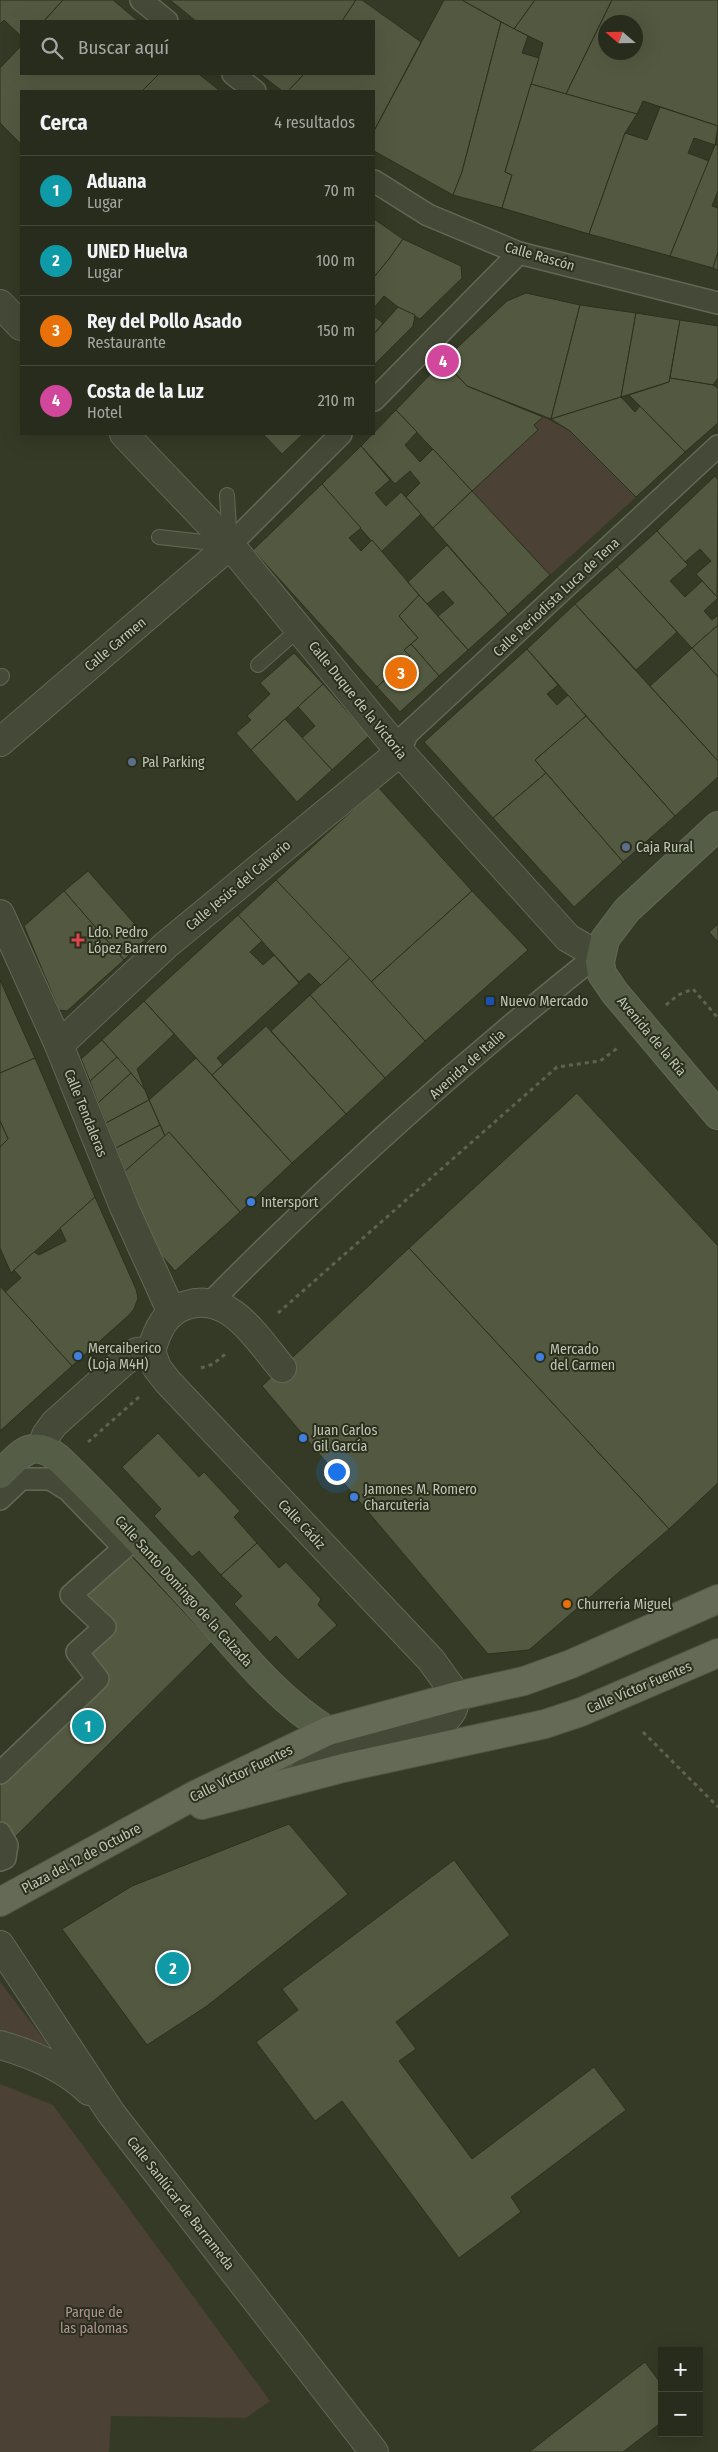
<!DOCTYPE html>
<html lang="es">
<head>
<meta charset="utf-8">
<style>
  :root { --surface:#272c1c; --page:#333829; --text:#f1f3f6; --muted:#a4a7a3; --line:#43483b; --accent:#d93025 }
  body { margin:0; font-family:"Fira Sans Condensed",sans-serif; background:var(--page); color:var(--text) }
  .controls { position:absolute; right:15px; bottom:15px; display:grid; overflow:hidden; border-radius:0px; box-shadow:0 5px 20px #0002 }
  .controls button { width:45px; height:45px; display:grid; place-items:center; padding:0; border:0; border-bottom:1px solid var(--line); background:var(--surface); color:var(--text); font:25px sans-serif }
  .compass { position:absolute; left:598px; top:15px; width:45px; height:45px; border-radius:50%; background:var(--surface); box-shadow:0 5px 20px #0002; rotate:290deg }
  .you { position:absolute; left:336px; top:1471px; width:18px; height:18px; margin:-12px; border:4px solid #fff; border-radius:50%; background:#1a73e8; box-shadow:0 0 0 8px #1a73e833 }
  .badge { display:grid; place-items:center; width:32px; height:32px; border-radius:50%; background:var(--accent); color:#fff; font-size:16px; font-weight:700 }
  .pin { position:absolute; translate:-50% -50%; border:2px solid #fff; box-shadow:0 1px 5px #0006 }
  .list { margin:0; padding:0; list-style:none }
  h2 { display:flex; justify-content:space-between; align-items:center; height:65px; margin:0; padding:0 20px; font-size:21px }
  h2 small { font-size:16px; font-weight:400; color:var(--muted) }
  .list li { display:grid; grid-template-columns:32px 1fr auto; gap:15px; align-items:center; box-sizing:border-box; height:70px; padding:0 20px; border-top:1px solid var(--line) }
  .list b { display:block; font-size:19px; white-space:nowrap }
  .list p { margin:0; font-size:16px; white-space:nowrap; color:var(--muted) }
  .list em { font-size:16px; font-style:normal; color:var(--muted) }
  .icon { flex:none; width:28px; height:28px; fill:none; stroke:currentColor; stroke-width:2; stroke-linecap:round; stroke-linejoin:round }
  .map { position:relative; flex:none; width:718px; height:2452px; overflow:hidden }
  .search { position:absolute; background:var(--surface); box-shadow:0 5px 20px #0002; left:20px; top:20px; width:355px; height:55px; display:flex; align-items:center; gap:12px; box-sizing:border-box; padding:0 18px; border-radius:0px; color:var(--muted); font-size:19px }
  .panel { position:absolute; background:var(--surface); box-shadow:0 5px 20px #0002; left:20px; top:90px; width:355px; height:345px; border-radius:0px }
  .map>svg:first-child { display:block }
</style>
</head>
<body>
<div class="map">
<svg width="718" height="2452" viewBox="0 0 718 2452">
  <rect width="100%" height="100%" fill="#343a25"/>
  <g fill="#4b4134">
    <polygon points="543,417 570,431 636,497 550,575 472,491 538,430 534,425"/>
    <polygon points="0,1982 49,2046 0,2032"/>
    <polygon points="0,2084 53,2105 270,2401 246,2418 111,2416 109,2452 0,2452"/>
  </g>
  <g fill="#535941" stroke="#2c311f" fill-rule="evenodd">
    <polygon points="0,0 63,0 44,21 21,21 21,36 4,20 0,24"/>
    <polygon points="63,0 113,0 138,21 44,21"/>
    <polygon points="170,0 356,0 342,21 196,21"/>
    <polygon points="356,0 362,0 421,42 374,131 374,91 288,91 304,74 374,74 374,21 342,21"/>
    <polygon points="444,0 462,0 501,22 462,172 453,195 374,151 374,131"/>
    <polygon points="462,0 535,0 514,29"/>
    <polygon points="535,0 612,0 566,94 531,84 543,43 514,29"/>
    <path d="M612 0H718V126L643 101 637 114 566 94ZM606 22H636V52H606Z"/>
    <polygon points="501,22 528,36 522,53 539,58 505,172 512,175 502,208 453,195 462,172"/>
    <polygon points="21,46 21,74 159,74 142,91 21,91 21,144 0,123 0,68"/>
    <polygon points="159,74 199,74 220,91 142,91"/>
    <polygon points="260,74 304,74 288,91 282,91"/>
    <polygon points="531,84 637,114 625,133 589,234 502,208 512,175 505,172"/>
    <polygon points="660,107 718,126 715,145 694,138 688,153 709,161 670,256 589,234 625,133 647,140"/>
    <polygon points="715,145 718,145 718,191 712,206 718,208 718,252 713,268 670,256"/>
    <polygon points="374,219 403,239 389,259 374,277"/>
    <polygon points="403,239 461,266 462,278 420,319 398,307 384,296 374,308 374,277 389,259"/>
    <polygon points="718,252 718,270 713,268"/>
    <polygon points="526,293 580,305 551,419 467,386 443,361 507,301"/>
    <polygon points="580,305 636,313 621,397 551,419"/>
    <polygon points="398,307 415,315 413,326 374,365 374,334"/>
    <polygon points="636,313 680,320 669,382 621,397"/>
    <polygon points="374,316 383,323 374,334"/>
    <polygon points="680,320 718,326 718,378 713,385 670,378"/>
    <polygon points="443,361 467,386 543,417 534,425 538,430 472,491 396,410"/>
    <polygon points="670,378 713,385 718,388 718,423 685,452 629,395 669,382"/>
    <polygon points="621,397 635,412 640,406 685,452 636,497 570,431 551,419"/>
    <polygon points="396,410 417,432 405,445 420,462 433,449 472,491 433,528 406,497 420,483 410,471 395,484 361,446"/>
    <polygon points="263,434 303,434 282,454"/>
    <polygon points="361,446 390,480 375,493 386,506 401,492 421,514 381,552 322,484"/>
    <polygon points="715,476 718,480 717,597 696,574 711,561 700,549 685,562 657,531"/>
    <polygon points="322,484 361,528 349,538 361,551 372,540 419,595 399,616 418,638 404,650 410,656 377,687 253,550"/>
    <polygon points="472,491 550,575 508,614 433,528"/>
    <polygon points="657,531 688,565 670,581 685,597 702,581 718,598 704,611 712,620 718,615 718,625 692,648 617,567"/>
    <polygon points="447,545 508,614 468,650 438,616 454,603 443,591 427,604 408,582"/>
    <polygon points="617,567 677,632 636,670 575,604"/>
    <polygon points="419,595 468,650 439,676 411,644 418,638 399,616"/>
    <polygon points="575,604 718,761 718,777 675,816 527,649"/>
    <polygon points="718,625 718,677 692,648"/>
    <polygon points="411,644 439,676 400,712 377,687 410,656 404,650"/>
    <polygon points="692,648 718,677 718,761 650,686"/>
    <polygon points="527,649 558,685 547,694 557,705 568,695 586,716 535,760 546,773 493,818 424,742"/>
    <polygon points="294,653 323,684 251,750 236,733 251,720 247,716 270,694 260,683"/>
    <polygon points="323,684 369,736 332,770 302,738 315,726 298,707"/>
    <polygon points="586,716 675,816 623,862 535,760"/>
    <polygon points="285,719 332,770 297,802 251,750"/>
    <polygon points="546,773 623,862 574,907 493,818"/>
    <polygon points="378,787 472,891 371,982 276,880"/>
    <polygon points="88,871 147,938 124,960 64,891"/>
    <polygon points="276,880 350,958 321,985 309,973 299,982 238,915"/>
    <polygon points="64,891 124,960 67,1011 59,1010 24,926"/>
    <polygon points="472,891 528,950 425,1041 371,982"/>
    <polygon points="238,915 262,941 250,952 263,965 274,955 299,983 217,1058 223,1065 212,1075 144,1001"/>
    <polygon points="718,924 718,942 709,932"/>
    <polygon points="350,958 425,1041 385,1078 310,995"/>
    <polygon points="0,980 35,1058 0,1073"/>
    <polygon points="310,995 385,1078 346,1114 271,1031"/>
    <polygon points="144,1001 174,1034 137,1069 145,1090 102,1040"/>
    <polygon points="266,1026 346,1114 292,1163 212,1075"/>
    <polygon points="102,1040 117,1057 90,1081 81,1059"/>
    <polygon points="117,1057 131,1073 98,1103 90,1081"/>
    <polygon points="35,1058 95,1197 11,1273 0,1248 0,1147 8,1139 0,1121 0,1073"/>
    <polygon points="196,1058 292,1163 240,1212 169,1132 165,1136 149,1100"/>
    <polygon points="131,1073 145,1090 149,1100 106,1123 98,1103"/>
    <polygon points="577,1093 718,1246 718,1483 669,1529 409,1248"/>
    <polygon points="149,1100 160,1125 116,1148 106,1123"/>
    <polygon points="0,1121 8,1139 0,1147"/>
    <polygon points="160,1125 165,1136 125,1171 116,1148"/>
    <polygon points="169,1132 240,1212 175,1271 156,1249 125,1171"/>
    <polygon points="95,1197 136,1289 138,1298 134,1309 129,1315 72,1366 5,1292 21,1278 14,1270 34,1252 39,1255 66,1241 60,1228"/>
    <polygon points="409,1248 669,1529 529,1650 488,1654 262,1386"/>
    <polygon points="0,1286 72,1366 0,1431"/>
    <polygon points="158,1433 199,1477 204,1472 240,1511 234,1517 257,1543 221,1575 199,1551 192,1557 154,1516 161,1509 122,1467"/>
    <polygon points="257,1543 279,1568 286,1562 321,1599 318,1605 337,1625 298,1660 276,1636 270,1642 234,1604 242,1596 221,1575"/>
    <polygon points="124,1548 212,1642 7,1845 0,1833 0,1773 98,1679 77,1652 105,1627 71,1595"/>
    <polygon points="289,1824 348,1894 207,2006 147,2045 62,1929 132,1886"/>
    <polygon points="454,1860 510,1935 396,2022 416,2049 399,2061 472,2159 594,2067 626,2110 511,2197 521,2212 459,2258 342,2101 315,2121 256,2042 298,2010 282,1989"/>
    <polygon points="645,2362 662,2385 662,2422 623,2452 529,2452"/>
  </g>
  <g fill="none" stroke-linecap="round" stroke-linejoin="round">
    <g stroke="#636856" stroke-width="16">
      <g id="service">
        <polyline points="159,537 230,545 227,495"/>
        <polyline points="258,665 299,629"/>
        <polyline points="0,678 2,676"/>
      </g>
    </g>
    <g stroke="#636856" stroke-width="24">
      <g id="pedestrian">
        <polyline points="141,0 167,21"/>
        <polyline points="233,74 255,91"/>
        <polyline points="374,181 428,215 519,253 718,303"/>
        <polyline points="374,400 519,253"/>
        <polyline points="230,545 341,434"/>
        <polyline points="400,752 407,734 718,446"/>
        <path d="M211 1302C334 1177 465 1060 602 951"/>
        <polyline points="0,1499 21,1479 50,1479 68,1490 124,1548 71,1595 105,1627 77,1652 98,1679 0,1773"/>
        <polyline points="0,1833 7,1845 5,1858 0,1860"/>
      </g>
    </g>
    <g stroke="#636856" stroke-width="30">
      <g id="minor">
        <polyline points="0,304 21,326"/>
        <polyline points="124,434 230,545 400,752 568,938 587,949 602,951"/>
        <polyline points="0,742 230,545"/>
        <polyline points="0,914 59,1045 124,1207 172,1313"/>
        <polyline points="59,1045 166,945 400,752"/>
        <path d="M151 1351 157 1368 168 1382 431 1660 457 1696C455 1701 454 1707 452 1711 435 1740 382 1739 353 1747 331 1753 312 1763 297 1780"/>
        <path d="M151 1351C157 1331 165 1311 187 1305 230 1291 258 1340 282 1368"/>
        <polyline points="42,1448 46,1435 54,1424 123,1362 137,1352 151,1351"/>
      </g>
    </g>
    <g stroke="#636856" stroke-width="30">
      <g id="tertiary">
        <polyline points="0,1945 111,2113 374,2452"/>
        <path d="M0 2045C32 2054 64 2067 89 2091"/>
      </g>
    </g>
    <g stroke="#636856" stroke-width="30">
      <g id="secondary">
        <polyline points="718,826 627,910 605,939 600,962 602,974 615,993 718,1115"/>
        <path d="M0 1474C20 1455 31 1437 58 1458 107 1505 154 1556 200 1607 240 1652 277 1699 328 1731"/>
      </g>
    </g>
    <g stroke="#515644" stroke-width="30">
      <g id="primary">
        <polyline points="202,1805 343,1768 545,1724 581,1712 718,1653"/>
        <polyline points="0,1902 197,1794 328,1731 457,1696 524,1681 571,1664 718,1599"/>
      </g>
    </g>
    <g stroke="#62604f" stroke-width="3" stroke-dasharray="4 4" stroke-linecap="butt">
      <polyline points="666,1005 678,995 693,989 718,1018"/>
      <polyline points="278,1313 557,1067 600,1061 619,1047"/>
      <polyline points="201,1368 213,1364 228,1352"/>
      <polyline points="88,1442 139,1397"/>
      <polyline points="643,1732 718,1807"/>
    </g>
    <use href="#service" stroke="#454a38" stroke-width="14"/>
    <use href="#pedestrian" stroke="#454a38" stroke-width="21"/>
    <use href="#minor" stroke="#454a38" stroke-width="28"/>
    <use href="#tertiary" stroke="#454a38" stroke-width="28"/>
    <use href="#secondary" stroke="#555d47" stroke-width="28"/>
    <use href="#primary" stroke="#646a56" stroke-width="28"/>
  </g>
  <g fill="#5c6f8a" stroke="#2a2f1d" stroke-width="2">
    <circle cx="132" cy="762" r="5"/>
    <circle cx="626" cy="847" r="5"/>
  </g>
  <path fill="#e0444e" stroke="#2a2f1d" stroke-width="2" d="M75.5 932.5h5v5h5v5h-5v5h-5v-5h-5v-5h5z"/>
  <rect fill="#1a4fb4" stroke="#2a2f1d" stroke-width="2" x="485" y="996" width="10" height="10" rx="2.5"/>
  <g fill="#3f7fe0" stroke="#2a2f1d" stroke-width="2">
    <circle cx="251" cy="1202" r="5"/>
    <circle cx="78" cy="1356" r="5"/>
    <circle cx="540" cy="1357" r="5"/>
    <circle cx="303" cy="1438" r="5"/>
    <circle cx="354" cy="1497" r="5"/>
  </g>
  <circle fill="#e8710a" stroke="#2a2f1d" stroke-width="2" cx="567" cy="1604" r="5"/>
  <g text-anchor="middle" stroke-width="4" stroke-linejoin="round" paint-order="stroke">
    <g font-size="14" fill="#c0c6b4" stroke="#2a2f1d">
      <text transform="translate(540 256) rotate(16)" y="5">Calle Rascón</text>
      <text transform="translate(556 597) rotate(-43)" y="5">Calle Periodista Luca de Tena</text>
      <text transform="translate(115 644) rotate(-40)" y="5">Calle Carmen</text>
      <text transform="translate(358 700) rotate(51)" y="5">Calle Duque de la Victoria</text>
      <text transform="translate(238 885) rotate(-40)" y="5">Calle Jesús del Calvario</text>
      <text transform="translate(652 1036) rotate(50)" y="5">Avenida de la Ría</text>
      <text transform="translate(467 1064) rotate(-42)" y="5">Avenida de Italia</text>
      <text transform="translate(86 1113) rotate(68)" y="5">Calle Tendaleras</text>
      <text transform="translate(302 1524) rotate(47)" y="5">Calle Cádiz</text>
      <text transform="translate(184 1591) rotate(48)" y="5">Calle Santo Domingo de la Calzada</text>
      <text transform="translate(639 1687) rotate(-23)" y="5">Calle Víctor Fuentes</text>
      <text transform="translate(241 1773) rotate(-26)" y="5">Calle Víctor Fuentes</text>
      <text transform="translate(81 1858) rotate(-28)" y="5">Plaza del 12 de Octubre</text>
      <text transform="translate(181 2203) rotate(52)" y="5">Calle Sanlúcar de Barrameda</text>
    </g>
    <g font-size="14" fill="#c0c6b4" stroke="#2a2f1d" text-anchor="start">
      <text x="142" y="767">Pal Parking</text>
      <text x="636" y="852">Caja Rural</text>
      <text x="88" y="937">Ldo. Pedro<tspan x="88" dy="16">López Barrero</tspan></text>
      <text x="500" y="1006">Nuevo Mercado</text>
      <text x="261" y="1207">Intersport</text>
      <text x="88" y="1353">Mercaiberico<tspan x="88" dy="16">(Loja M4H)</tspan></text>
      <text x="550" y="1354">Mercado<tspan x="550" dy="16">del Carmen</tspan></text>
      <text x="313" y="1435">Juan Carlos<tspan x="313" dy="16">Gil García</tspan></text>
      <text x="364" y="1494">Jamones M. Romero<tspan x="364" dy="16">Charcuteria</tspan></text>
      <text x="577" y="1609">Churrería Miguel</text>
    </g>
    <g font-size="14" fill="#b09293" stroke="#2a2f1d">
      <text x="94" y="2317">Parque de<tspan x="94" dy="16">las palomas</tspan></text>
    </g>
  </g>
</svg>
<div class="controls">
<button>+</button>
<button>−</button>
</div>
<svg class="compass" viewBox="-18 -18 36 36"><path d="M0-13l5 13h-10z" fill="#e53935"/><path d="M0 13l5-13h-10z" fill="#a4a7a3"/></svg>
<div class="you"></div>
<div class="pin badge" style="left:88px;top:1726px;background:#0f9aa8">1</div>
<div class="pin badge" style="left:173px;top:1968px;background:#0f9aa8">2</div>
<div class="pin badge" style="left:401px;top:673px;background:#e8710a">3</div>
<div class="pin badge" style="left:443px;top:361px;background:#d1479c">4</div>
<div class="search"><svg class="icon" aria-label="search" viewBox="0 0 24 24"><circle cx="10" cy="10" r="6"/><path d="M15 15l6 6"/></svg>Buscar aquí</div>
<section class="panel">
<h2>Cerca<small>4 resultados</small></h2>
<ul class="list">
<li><span class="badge" style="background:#0f9aa8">1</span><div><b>Aduana</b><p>Lugar</p></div><em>70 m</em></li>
<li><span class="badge" style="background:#0f9aa8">2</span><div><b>UNED Huelva</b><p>Lugar</p></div><em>100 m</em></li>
<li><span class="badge" style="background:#e8710a">3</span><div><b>Rey del Pollo Asado</b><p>Restaurante</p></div><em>150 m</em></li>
<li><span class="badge" style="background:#d1479c">4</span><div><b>Costa de la Luz</b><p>Hotel</p></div><em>210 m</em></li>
</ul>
</section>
</div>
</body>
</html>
